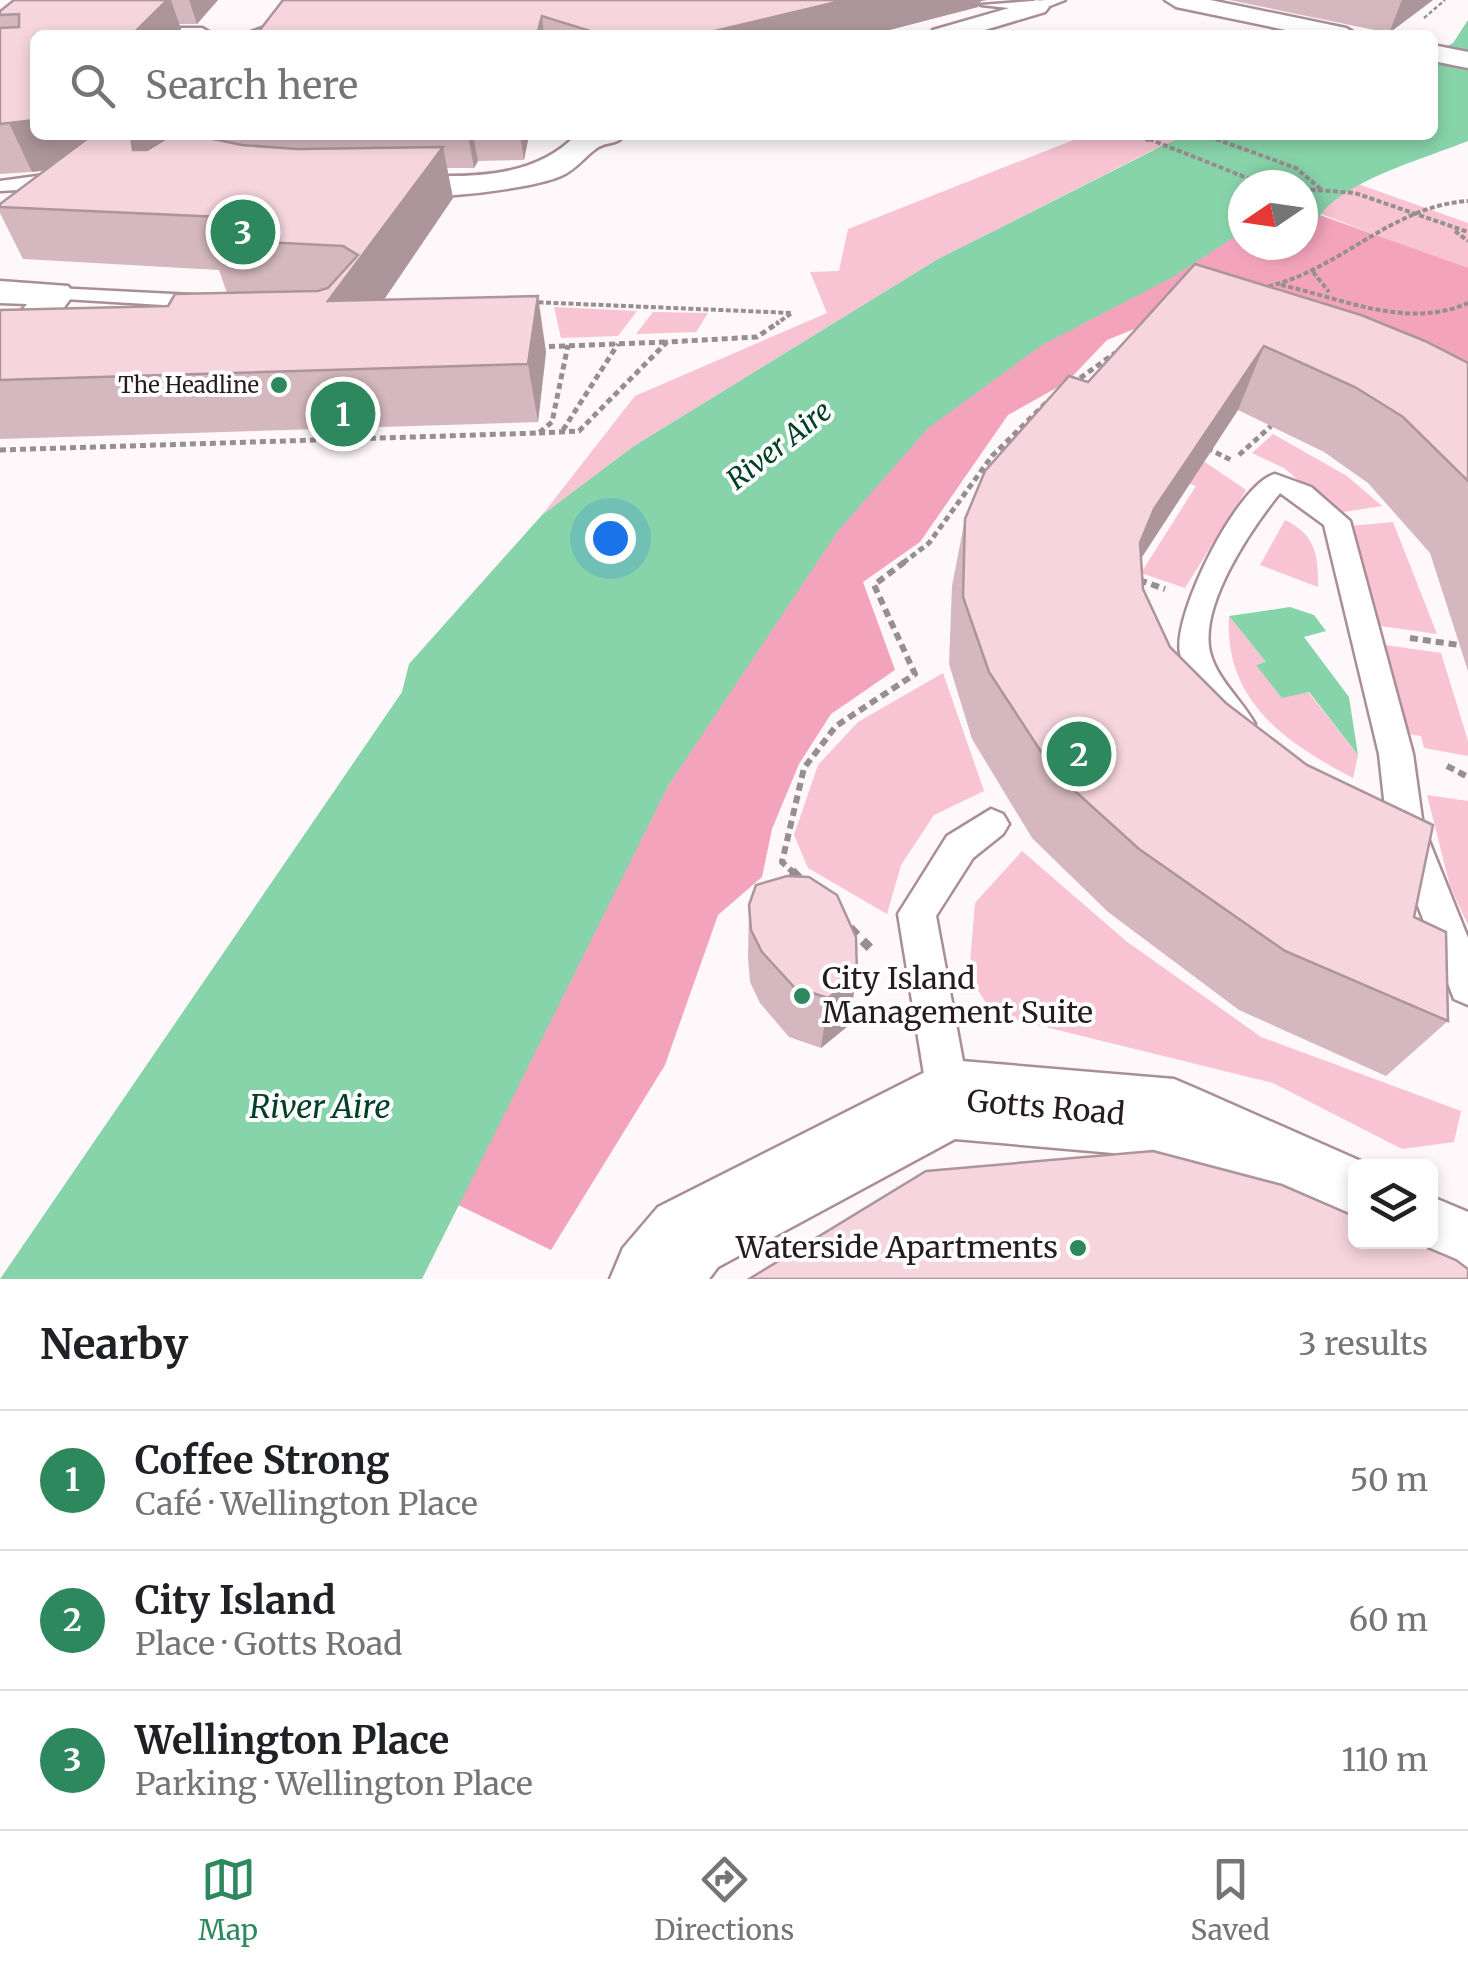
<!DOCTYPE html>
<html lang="en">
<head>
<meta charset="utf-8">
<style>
  :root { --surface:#fff; --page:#f2f2f2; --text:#202124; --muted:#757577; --line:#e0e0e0; --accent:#2e885e }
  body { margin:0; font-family:Merriweather,serif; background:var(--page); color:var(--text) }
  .controls { position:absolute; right:30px; bottom:30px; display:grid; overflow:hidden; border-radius:15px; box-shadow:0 5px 15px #0003 }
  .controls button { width:90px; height:90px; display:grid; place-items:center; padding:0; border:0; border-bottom:2px solid var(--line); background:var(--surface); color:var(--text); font:50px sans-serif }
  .compass { position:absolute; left:1228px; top:170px; width:90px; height:90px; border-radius:50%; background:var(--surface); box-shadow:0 5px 15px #0003; rotate:257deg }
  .you { position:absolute; left:610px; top:538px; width:35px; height:35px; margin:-25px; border:8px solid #fff; border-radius:50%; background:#1a73e8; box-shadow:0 0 0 15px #1a73e833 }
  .badge { display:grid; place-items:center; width:65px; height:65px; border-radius:50%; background:var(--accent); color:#fff; font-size:32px; font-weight:700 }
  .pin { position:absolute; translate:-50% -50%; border:5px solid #fff; box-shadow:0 2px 10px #0006 }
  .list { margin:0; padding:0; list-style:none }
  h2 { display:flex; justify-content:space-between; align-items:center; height:130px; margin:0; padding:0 40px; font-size:42px }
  h2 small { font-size:32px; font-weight:400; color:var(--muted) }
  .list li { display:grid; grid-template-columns:65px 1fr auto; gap:30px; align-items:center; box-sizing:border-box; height:140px; padding:0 40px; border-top:2px solid var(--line) }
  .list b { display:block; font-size:38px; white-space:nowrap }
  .list p { margin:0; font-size:32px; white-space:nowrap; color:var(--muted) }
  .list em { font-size:32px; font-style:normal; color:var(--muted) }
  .icon { flex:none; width:55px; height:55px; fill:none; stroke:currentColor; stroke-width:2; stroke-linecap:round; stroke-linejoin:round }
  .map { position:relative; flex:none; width:1468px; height:1279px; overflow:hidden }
  .search { position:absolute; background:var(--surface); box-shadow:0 5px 15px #0003; left:30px; right:30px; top:30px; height:110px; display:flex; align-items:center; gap:25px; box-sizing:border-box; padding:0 35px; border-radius:15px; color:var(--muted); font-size:38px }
  .sheet { height:550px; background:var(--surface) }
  nav { display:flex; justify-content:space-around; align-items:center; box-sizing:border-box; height:140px; border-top:2px solid var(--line); background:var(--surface); font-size:28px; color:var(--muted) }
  nav a { display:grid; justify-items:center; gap:5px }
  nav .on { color:var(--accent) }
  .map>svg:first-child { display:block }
</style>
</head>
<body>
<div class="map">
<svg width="1468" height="1279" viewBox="0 0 1468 1279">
  <rect width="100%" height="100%" fill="#fef8fa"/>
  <g fill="#f8c3d2">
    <polygon points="1086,135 1220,135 1468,223 1468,270 1303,207 1303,185 1153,150 938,259 634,446 542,515 635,396 827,313 810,272 839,271 848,229"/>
    <polygon points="554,307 637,311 618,336 561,338"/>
    <polygon points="653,312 708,313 696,332 636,334"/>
    <polygon points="1273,434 1347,476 1382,506 1337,513 1284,468 1252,453"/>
    <polygon points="1174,441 1246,490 1185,588 1141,573 1196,486 1110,456"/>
    <path d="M1285 520C1316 535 1318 555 1318 587L1260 565Z"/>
    <polygon points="1393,522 1437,634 1380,626 1350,526"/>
    <path d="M1229 616 1267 663 1257 664 1308 692 1358 755 1353 778C1286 743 1224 701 1229 616Z"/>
    <polygon points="1385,645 1441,653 1468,741 1468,756 1424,748 1421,736 1407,734"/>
    <polygon points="943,673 984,791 934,815 901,865 887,914 808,868 794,835 818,765 858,722"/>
    <polygon points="1427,795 1468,801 1468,925 1450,886"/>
    <polygon points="1022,851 1126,941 1261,1037 1461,1111 1454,1142 1402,1149 1273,1083 993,1014 969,976 975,903"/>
  </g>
  <polygon fill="#f3a4bc" points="1303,209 1468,268 1468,433 1169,315 1107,340 1067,382 1008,415 920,542 863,582 895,670 831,714 799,764 772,829 762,877 718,915 665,1065 551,1250 452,1202 668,786 830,532 980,370 1243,211 1243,245 1303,245"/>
  <g fill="#88d4aa">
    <path d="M1468 20V141C1429 157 1335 183 1317 221H1303V185H1243V231L1173 277 1042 345 927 429 838 531 668 786 422 1279H0L402 692 409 664 542 515 634 446 938 259 1162 146 1188 135H1433V54L1453 43Z"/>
    <polygon points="1290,607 1314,615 1326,631 1304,637 1349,697 1358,755 1309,692 1282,698 1256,665 1266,662 1229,616"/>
  </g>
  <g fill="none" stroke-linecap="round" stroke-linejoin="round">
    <g stroke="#aa8e96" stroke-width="5">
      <g id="lane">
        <path d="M305 0H318C296 25 277 35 243 35L284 20Z"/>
        <polygon points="1046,0 1065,0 1037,11 981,5"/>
        <polygon points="66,172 75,177 72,181 38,189 0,191 0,181"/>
        <polygon points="55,288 212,296 222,302 212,308 48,298 45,294"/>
        <path d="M1275 474 1311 487 1350 521 1413 754 1423 826 1468 938V1005L1454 999 1387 826 1379 754 1324 525 1280 493C1251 529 1199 605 1210 652 1217 680 1242 700 1255 724L1250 733 1239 737 1228 733C1210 710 1187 682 1180 653 1172 615 1238 483 1275 474Z"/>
        <polygon points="991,809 1003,814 1009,824 1003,834 973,858 936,916 970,1099 964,1114 949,1120 934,1114 928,1099 898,914 947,836"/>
      </g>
    </g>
    <g stroke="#aa8e96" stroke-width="5">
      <g id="street">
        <polygon points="1037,0 1049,7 1045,12 968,35 930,35 933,30"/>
        <polygon points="124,28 202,28 214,35 112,35"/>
        <path d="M576 135H624C616 146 607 141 597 148 584 157 577 169 561 176 532 190 376 210 358 184L374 174C441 175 526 188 576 135Z"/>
        <polygon points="0,281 68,286 74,294 15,373 0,376 0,337 27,304 0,303"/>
        <polygon points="949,1060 1174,1079 1202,1091 1372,1166 1356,1166 1356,1242 1361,1242 1356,1244 1170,1158 955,1139 718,1267 709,1279 610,1279 623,1248 658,1207"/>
        <path d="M1430 1196 1468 1212V1279C1424 1279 1407 1279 1389 1242H1430Z"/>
      </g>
    </g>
    <g stroke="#aa8e96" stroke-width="5">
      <g id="secondary">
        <polygon points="1165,0 1210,0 1346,28 1358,35 1310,35 1176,7"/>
        <polygon points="1433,45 1468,52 1468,68 1433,61"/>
      </g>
    </g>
    <g stroke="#978e91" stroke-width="2.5" stroke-dasharray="4 2.5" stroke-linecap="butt">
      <polyline points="1424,18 1445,0"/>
      <polyline points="1205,135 1222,141"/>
      <polyline points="1149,141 1146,140 1158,135"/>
    </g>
    <g stroke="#978e91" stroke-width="4" stroke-dasharray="5 2.5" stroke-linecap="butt">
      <polyline points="1149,139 1265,185"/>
      <polyline points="1216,139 1296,168 1322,190"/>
      <polyline points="1303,189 1355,193 1468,232"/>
      <polyline points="1455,231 1468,241"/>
      <polyline points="1313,272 1329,292"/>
      <path d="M1281 285C1341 298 1408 330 1468 303"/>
      <path d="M1261 288C1338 273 1389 206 1468 201"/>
      <polyline points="531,302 792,313 776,324"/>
    </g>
    <g stroke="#978e91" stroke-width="5" stroke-dasharray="6 4" stroke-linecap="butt">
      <polyline points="539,347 666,342"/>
      <polyline points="1072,384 1115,353"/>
      <polyline points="563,430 618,344"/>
      <polyline points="539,433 579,431 667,342 757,337 779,322"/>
      <polyline points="1207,448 1233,461"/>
      <polyline points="0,450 539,433 552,422 568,345"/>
      <polyline points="1239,455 1271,426"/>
      <polyline points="903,563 929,543 992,456 1050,399"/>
    </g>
    <g stroke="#978e91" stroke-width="6" stroke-dasharray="8 5" stroke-linecap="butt">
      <polyline points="1139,580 1165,589"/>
      <polyline points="1410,638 1459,645"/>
      <polyline points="1447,766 1468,777"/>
      <polyline points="795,874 782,862 804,768 836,726 915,674 874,585 907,560"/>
    </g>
    <g stroke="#978e91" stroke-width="9" stroke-dasharray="10 8" stroke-linecap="butt">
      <polyline points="792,871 802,881"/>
      <polyline points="850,928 870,948"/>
    </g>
    <use href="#lane" fill="#fff" fill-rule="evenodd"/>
    <use href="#street" fill="#fff" fill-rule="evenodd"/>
    <use href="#secondary" fill="#fff" fill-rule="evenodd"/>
  </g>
  <g fill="#d4b7bf">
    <polygon points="12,0 218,0 197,24 179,24 183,35 35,35 35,135 170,135 169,137 197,135 529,135 524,160 478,161 474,168 447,168 453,198 384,300 546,352 538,422 0,439 0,310 168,306 227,293 219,270 23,259 0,213 0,204 44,171 0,174 0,11"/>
    <polygon points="283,0 987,0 981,1 978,7 870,35 256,35"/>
    <polygon points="1229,0 1433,0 1389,33"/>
    <polygon points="1195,264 1468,363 1468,671 1430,553 1368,483 1324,452 1238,410 1141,558 1143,589 1170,647 1414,917 1448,1021 1386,1076 1239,1010 1108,912 1032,838 972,739 949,664 952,586 965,519"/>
    <polygon points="756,885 848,1026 821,1048 789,1037 760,1003 750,982 748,958 749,905"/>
  </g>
  <g fill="#ac959b">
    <polygon points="167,0 171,0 183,35 132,35"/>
    <polygon points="189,0 218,0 197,24"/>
    <polygon points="845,0 987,0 981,1 978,7 870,35 698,35"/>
    <polygon points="1402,0 1433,0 1389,33"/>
    <polygon points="542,16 544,35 537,35"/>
    <polygon points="35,120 35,135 80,135 87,152 60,168 32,172 9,123"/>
    <polygon points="133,135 170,135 166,145 176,171 133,150 131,136"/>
    <polygon points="468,135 473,135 478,161 474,168"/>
    <polygon points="520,135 529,135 524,160"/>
    <polygon points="443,147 453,198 344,358 328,301"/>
    <polygon points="538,296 546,352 538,422 528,364"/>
    <polygon points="1264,346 1238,410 1129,577 1154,509"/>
    <polygon points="857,976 848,1026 821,1048 828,998"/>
  </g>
  <g fill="#f6d5de" stroke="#ac959b" stroke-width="2.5">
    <polygon points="14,0 167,0 132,35 35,35 35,120 0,124 0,28 19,27 19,14 0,15 0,11"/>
    <polygon points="283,0 845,0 698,35 603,35 542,16 537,35 256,35"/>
    <polygon points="92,135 133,135 131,136 133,150 147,150 172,135 194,135 242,145 297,149 443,147 328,301 538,296 528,364 0,380 0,310 168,306 175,294 318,291 328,288 358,255 343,246 207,239 220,217 0,207 0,204"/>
    <polygon points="1195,264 1361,315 1425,341 1468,363 1468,481 1403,417 1355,387 1264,346 1154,509 1140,543 1143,589 1170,647 1226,703 1307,765 1433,825 1414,917 1446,932 1448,1021 1285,951 1139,849 1055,773 989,672 963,597 965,519 985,471 1069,376 1088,382"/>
    <polygon points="787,876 809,877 837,895 856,937 857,976 828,998 794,987 762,952 751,930 749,905 756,885"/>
    <polygon points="1153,1151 1282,1185 1356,1217 1356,1242 1413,1242 1456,1260 1468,1269 1468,1279 749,1279 926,1171"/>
  </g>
  <g fill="#2e885e" stroke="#fff" stroke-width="4">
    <circle cx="279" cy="385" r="10"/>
    <circle cx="802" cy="996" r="10"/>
    <circle cx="1078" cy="1248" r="10"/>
  </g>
  <g text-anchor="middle" stroke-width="8" stroke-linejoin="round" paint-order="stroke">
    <g font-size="22" fill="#261b1e" stroke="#fff" text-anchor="end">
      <text x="259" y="393">The Headline</text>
    </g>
    <g font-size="28" font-style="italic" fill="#004026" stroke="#fff">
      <text transform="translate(779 445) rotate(-38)" y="10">River Aire</text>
    </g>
    <g font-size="30" fill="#261b1e" stroke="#fff" text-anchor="start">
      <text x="822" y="989">City Island<tspan x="822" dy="34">Management Suite</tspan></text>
      <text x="1058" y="1258" text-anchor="end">Waterside Apartments</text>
    </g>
    <g font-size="30" fill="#261b1e" stroke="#fff">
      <text transform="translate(1046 1108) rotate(5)" y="10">Gotts Road</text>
    </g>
    <g font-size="32" font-style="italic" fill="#004026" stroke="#fff">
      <text x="320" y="1118">River Aire</text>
    </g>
  </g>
</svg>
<div class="controls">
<button><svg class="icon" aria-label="layers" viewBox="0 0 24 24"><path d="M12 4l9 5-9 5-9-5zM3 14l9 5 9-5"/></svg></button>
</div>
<svg class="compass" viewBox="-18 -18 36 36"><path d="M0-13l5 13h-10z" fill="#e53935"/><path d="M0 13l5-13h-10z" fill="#757577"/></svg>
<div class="you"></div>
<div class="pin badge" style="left:343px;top:414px">1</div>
<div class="pin badge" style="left:1079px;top:754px">2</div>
<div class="pin badge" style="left:243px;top:232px">3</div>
<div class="search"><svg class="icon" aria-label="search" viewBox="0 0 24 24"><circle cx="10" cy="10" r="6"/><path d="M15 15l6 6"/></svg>Search here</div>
</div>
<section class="sheet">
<h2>Nearby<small>3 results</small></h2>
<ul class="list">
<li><span class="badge">1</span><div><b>Coffee Strong</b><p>Café · Wellington Place</p></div><em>50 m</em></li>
<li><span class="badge">2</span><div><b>City Island</b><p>Place · Gotts Road</p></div><em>60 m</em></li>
<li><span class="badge">3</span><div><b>Wellington Place</b><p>Parking · Wellington Place</p></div><em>110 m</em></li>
</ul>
</section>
<nav>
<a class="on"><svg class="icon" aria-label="map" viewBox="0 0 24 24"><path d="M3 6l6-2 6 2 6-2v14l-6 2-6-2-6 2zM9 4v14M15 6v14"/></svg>Map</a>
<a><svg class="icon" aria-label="directions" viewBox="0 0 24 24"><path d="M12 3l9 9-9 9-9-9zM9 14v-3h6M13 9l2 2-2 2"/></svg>Directions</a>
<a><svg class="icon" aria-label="saved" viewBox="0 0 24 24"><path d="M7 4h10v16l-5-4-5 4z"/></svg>Saved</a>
</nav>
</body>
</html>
